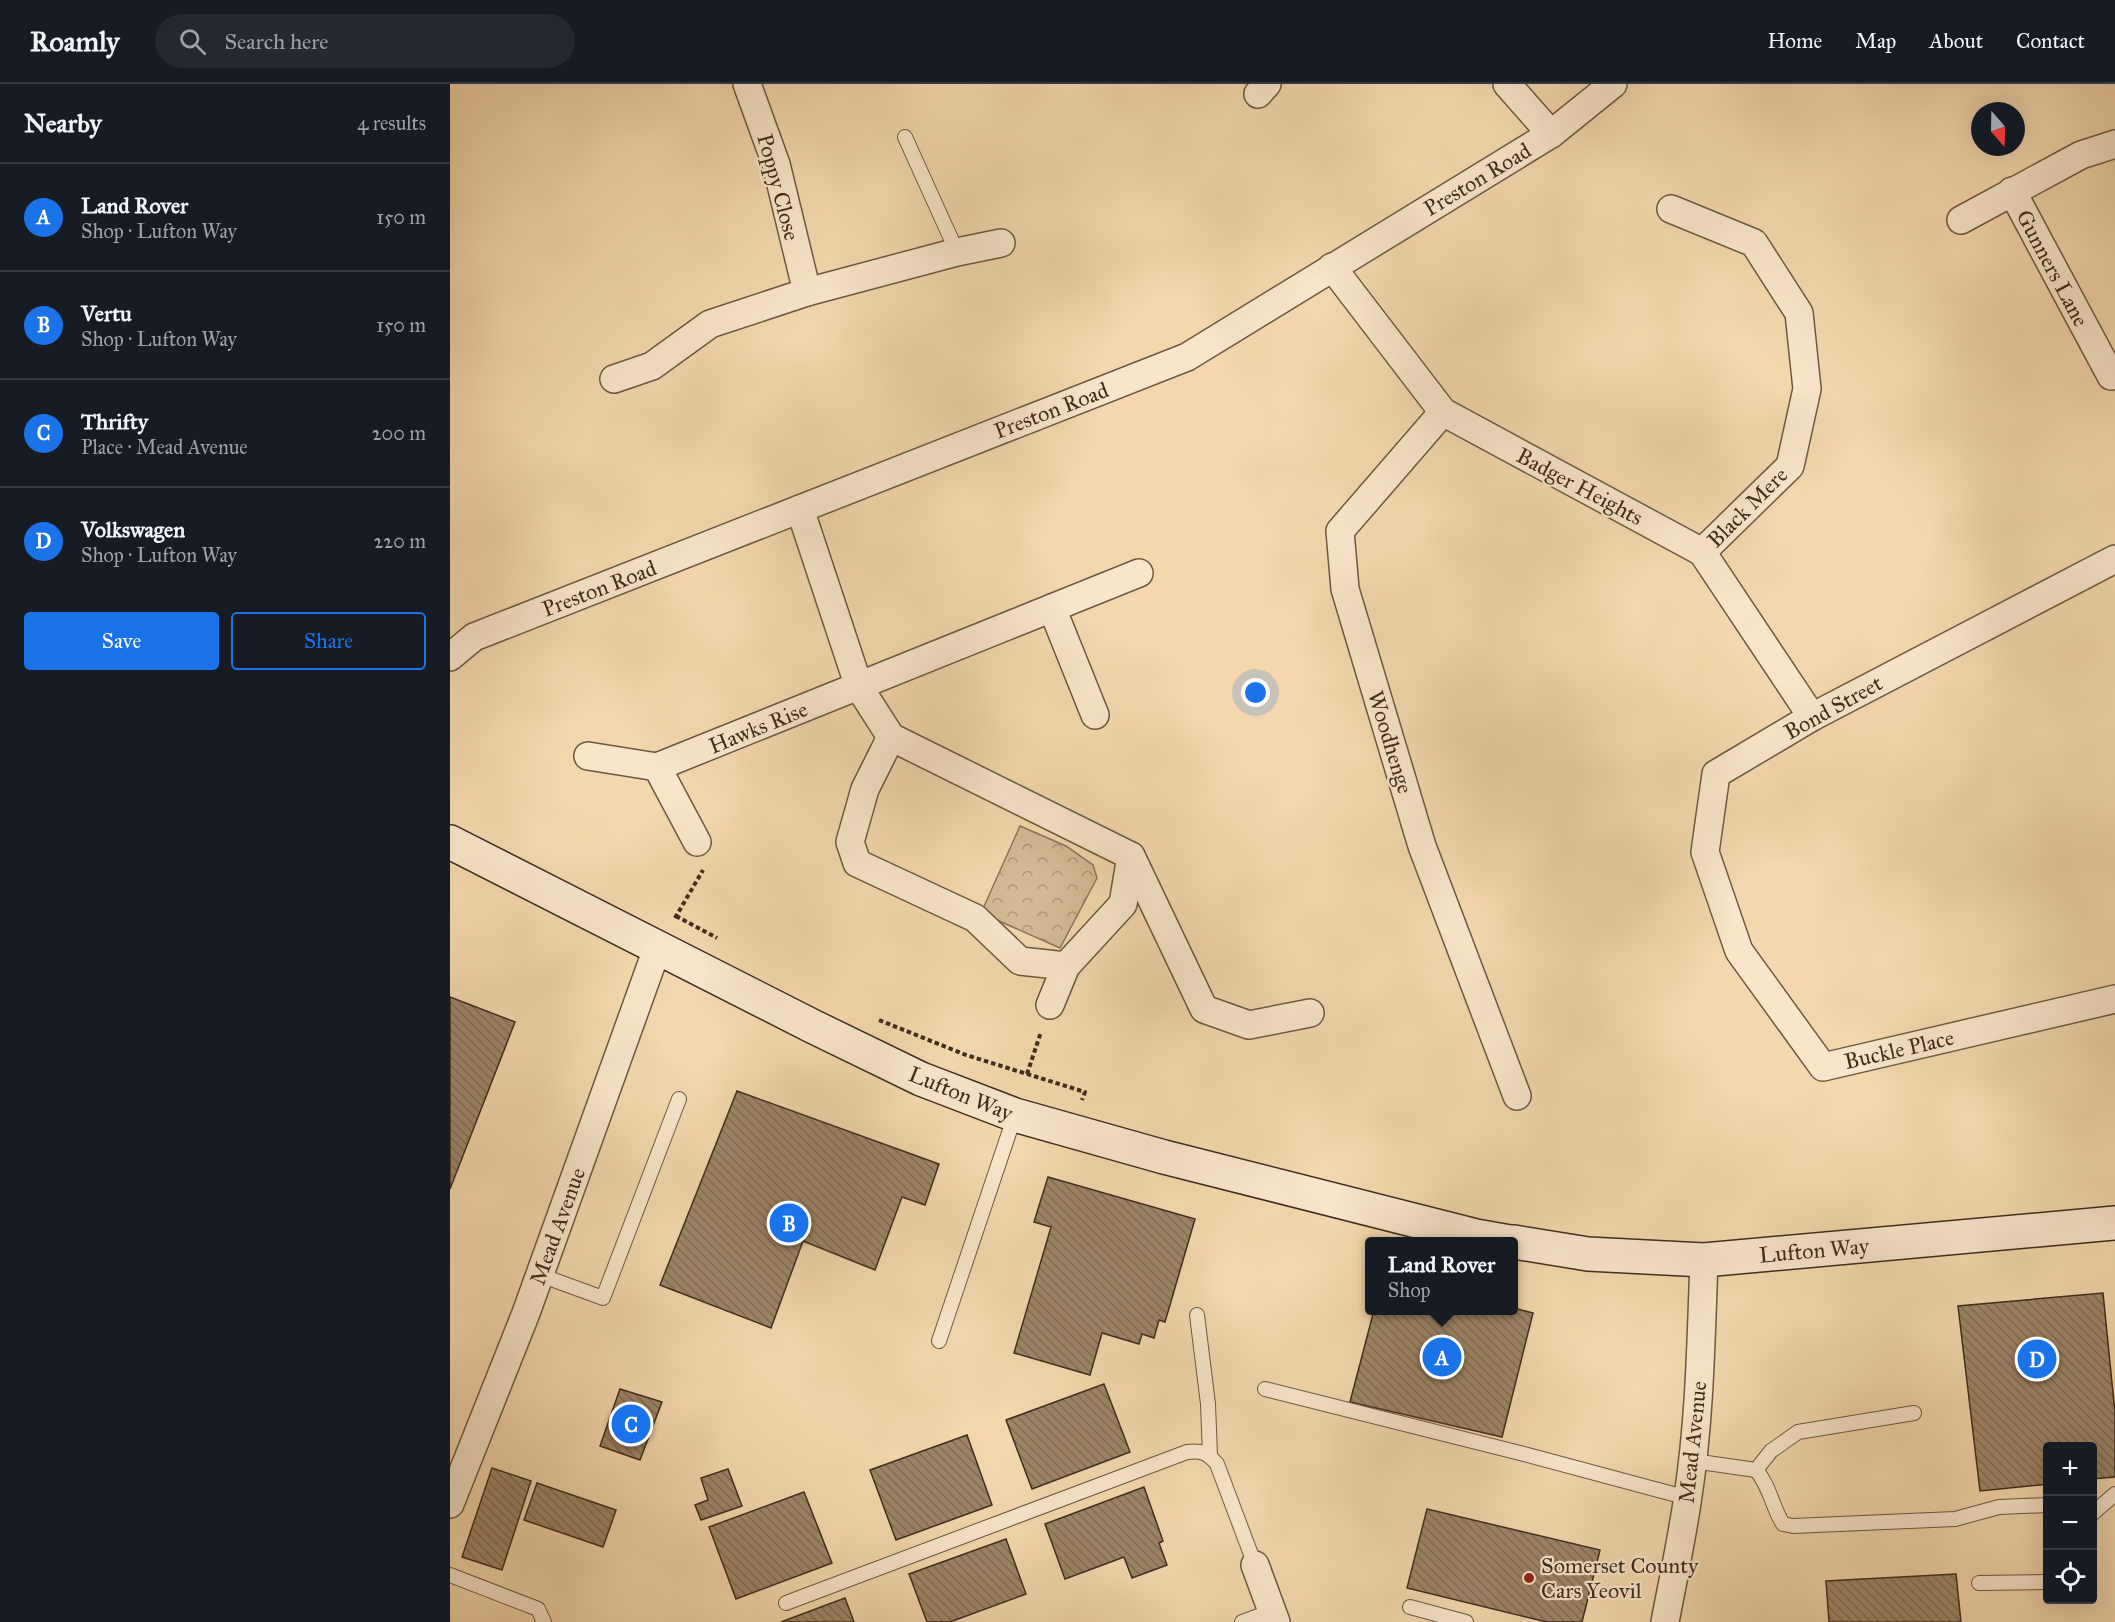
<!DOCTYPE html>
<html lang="en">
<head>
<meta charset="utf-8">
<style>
  :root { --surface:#171b24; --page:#242831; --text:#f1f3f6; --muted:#9ea1a6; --line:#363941; --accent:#1a73e8 }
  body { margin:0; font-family:"IM FELL Great Primer",serif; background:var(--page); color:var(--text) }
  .controls { position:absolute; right:18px; bottom:18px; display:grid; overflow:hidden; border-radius:6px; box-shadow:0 6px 24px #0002 }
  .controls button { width:54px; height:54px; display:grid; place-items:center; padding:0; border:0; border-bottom:2px solid var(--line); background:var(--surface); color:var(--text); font:30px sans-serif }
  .compass { position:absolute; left:1521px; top:18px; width:54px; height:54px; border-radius:50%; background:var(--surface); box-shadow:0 6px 24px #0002; rotate:160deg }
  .you { position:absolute; left:806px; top:609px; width:21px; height:21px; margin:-15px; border:4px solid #fff; border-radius:50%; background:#1a73e8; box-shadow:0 0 0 9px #1a73e833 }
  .badge { display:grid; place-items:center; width:39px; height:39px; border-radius:50%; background:var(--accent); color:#fff; font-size:20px; font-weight:700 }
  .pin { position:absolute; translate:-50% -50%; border:3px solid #fff; box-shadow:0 2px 6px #0006 }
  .popup { position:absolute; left:915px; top:1153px; width:153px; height:78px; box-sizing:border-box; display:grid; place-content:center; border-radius:6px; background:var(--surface); filter:drop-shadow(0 2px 4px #0005); font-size:20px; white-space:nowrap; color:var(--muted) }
  .popup b { font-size:22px; color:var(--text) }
  .popup::after { content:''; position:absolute; left:50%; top:100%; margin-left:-12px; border:12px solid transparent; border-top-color:var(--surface) }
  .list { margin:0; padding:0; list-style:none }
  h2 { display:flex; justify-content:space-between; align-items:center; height:78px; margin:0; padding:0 24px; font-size:26px }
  h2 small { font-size:20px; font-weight:400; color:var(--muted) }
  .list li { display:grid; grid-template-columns:39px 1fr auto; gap:18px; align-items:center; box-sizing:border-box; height:108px; padding:0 24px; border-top:2px solid var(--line) }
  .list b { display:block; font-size:22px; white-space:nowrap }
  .list p { margin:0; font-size:20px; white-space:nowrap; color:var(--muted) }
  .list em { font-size:20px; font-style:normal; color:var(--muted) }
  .actions { display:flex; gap:12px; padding:18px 24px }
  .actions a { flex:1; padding:14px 0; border:2px solid var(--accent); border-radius:6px; text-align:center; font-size:21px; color:var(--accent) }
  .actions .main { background:var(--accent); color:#fff }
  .icon { flex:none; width:33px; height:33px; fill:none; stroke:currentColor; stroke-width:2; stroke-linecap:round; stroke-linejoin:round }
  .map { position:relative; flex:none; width:1665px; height:1538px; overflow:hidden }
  header { display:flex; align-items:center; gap:36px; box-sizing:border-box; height:84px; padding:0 30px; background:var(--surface); border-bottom:2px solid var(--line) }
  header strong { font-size:28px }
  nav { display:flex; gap:33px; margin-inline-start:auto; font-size:21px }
  .search { width:420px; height:54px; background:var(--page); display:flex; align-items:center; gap:15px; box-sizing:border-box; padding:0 21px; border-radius:33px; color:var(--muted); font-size:22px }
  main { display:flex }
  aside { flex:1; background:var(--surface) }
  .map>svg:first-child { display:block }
</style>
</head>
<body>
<header>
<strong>Roamly</strong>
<div class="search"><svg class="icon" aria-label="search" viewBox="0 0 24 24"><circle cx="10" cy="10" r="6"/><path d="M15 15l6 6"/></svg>Search here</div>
<nav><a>Home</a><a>Map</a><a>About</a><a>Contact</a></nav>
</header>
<main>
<aside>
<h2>Nearby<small>4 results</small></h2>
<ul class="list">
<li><span class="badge">A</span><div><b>Land Rover</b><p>Shop · Lufton Way</p></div><em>150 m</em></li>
<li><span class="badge">B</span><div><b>Vertu</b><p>Shop · Lufton Way</p></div><em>150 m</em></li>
<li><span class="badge">C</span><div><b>Thrifty</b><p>Place · Mead Avenue</p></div><em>200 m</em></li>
<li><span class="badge">D</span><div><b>Volkswagen</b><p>Shop · Lufton Way</p></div><em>220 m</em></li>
</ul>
<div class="actions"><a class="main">Save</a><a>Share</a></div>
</aside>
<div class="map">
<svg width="1665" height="1538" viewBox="0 0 1665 1538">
  <defs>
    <pattern id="park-crowns" width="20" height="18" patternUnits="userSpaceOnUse" patternTransform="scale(1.5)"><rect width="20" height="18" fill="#d5ba95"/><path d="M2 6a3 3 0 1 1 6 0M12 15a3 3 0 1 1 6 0" fill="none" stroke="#ae9879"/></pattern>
    <pattern id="building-back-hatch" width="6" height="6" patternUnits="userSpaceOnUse" patternTransform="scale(1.5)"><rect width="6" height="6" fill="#9d8568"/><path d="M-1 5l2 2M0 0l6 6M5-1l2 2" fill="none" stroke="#816d55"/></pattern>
  </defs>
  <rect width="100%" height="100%" fill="#f4d7ae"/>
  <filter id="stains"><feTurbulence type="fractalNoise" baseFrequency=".00333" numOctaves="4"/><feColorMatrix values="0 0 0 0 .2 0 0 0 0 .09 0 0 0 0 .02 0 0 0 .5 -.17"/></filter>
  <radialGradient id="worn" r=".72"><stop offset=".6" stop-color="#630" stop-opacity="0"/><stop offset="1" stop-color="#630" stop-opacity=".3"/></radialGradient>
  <polygon fill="url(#park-crowns)" stroke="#8a7459" stroke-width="1.5" points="570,742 616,762 643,781 647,794 610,864 531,829"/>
  <g fill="url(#building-back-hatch)" stroke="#3e2d1d" stroke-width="1.5">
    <polygon points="0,913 65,938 0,1105"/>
    <polygon points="287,1007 489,1080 475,1121 452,1113 425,1186 353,1157 321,1244 210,1201"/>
    <polygon points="598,1093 745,1135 715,1238 709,1236 704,1254 692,1250 689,1260 652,1249 640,1291 564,1269 601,1143 584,1138"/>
    <polygon points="1653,1209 1665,1329 1665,1393 1642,1395 1642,1362 1598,1362 1598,1400 1530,1407 1508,1222"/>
    <polygon points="1064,1224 1083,1229 1052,1353 900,1318 924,1226 1064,1226"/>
    <polygon points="654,1300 680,1368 582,1405 556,1336"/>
    <polygon points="170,1305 212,1318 190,1376 150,1362"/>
    <polygon points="517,1351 542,1421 446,1456 420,1386"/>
    <polygon points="42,1384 81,1397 52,1486 12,1473"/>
    <polygon points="278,1385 292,1422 251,1436 245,1421 258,1416 251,1394"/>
    <polygon points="87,1399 166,1426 153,1463 74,1436"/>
    <polygon points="694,1403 713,1457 709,1459 717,1481 682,1494 674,1473 615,1495 595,1440"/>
    <polygon points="354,1408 382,1479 286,1515 259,1443"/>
    <polygon points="977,1425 1150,1466 1132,1538 1097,1538 957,1504"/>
    <polygon points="556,1455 576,1510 500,1538 477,1538 459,1490"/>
    <polygon points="1506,1490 1511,1538 1379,1538 1376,1497"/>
    <polygon points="395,1514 404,1538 331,1538"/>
  </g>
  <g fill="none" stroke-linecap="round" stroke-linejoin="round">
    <g stroke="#6c5841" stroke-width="16">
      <g id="lane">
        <polyline points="455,53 507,168"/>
        <polyline points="90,1191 153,1214 229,1015"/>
        <polyline points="747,1231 758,1320 760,1371"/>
        <polyline points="489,1257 565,1031"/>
        <polyline points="815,1305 1074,1370 1238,1414"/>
        <polyline points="1243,1377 1306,1386 1321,1367 1348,1348 1464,1329"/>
        <path d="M1306 1386C1320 1402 1322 1423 1333 1440L1343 1442 1505 1435 1549 1423 1598 1421"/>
        <polyline points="1642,1430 1665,1410"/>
        <polyline points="0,1491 88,1525 94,1538"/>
        <polyline points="1529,1499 1598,1498"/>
        <path d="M336 1519 737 1368C751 1366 758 1369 767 1380L805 1481"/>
        <polyline points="960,1523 1016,1538"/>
        <polyline points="792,1538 822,1527"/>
      </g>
    </g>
    <g stroke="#6c5841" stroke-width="30">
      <g id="street">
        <polyline points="297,0 326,80 357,208"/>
        <polyline points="1057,0 1101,50"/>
        <polyline points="808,10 817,0"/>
        <polyline points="1562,107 1661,292"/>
        <polyline points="1221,125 1304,159 1349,229 1357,305 1340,382 1252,468"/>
        <polyline points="1511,136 1631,71 1665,60"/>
        <polyline points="882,183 993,328 1252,468 1362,633"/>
        <polyline points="164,295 202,282 260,240 357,208 507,168 551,159"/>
        <polyline points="993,328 890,447 895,505 972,762 1067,1012"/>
        <polyline points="350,425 409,603 441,653 681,772 754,925 799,941 860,929"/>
        <polyline points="1665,475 1362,633 1266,690 1255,768 1289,867 1373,983 1665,915"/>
        <polyline points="0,573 24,553 737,273 1101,50 1163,0"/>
        <polyline points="645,631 602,524 689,489"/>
        <polyline points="441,653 415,705 400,758 407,779 525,834 570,877 616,882 673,820 681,772"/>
        <polyline points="138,672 207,683 247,758"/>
        <polyline points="207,683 602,524"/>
        <polyline points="600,921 616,882"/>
        <polyline points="0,1420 76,1229 208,862"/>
        <polyline points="805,1481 826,1538"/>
        <path d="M1215 1538C1223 1496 1232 1454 1238 1412 1250 1334 1251 1254 1254 1176"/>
      </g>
    </g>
    <g stroke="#3e2d1d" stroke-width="36">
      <g id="secondary">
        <polyline points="0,758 362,942 471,995 565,1031 714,1073 1026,1152 1060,1158"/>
        <polyline points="1064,1158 1138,1170 1254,1176 1665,1139"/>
      </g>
    </g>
    <g stroke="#3e2d1d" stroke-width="4" stroke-dasharray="4.5 3" stroke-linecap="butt">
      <polyline points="226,832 267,854"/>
      <polyline points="225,834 253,786"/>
      <polyline points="429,936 516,971 635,1008 632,1016"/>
      <polyline points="577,990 591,948"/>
    </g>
    <use href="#lane" stroke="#f8e5ca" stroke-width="14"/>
    <use href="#street" stroke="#f8e5ca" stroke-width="27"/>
    <use href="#secondary" stroke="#f8e5ca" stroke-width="33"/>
  </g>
  <circle fill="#8f2418" stroke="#f8e5ca" stroke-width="2" cx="1079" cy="1494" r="6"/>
  <g text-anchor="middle" stroke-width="4.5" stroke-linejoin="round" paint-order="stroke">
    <g font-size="22" fill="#3e2d1d" stroke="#f8e5ca">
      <text transform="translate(1027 95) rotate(-31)" y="8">Preston Road</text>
      <text transform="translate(329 103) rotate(75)" y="8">Poppy Close</text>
      <text transform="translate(1603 184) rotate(62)" y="8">Gunners Lane</text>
      <text transform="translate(601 326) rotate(-21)" y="8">Preston Road</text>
      <text transform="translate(1130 402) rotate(28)" y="8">Badger Heights</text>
      <text transform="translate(1297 423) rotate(-45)" y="8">Black Mere</text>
      <text transform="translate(149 504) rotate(-21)" y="8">Preston Road</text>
      <text transform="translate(1383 623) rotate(-29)" y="8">Bond Street</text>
      <text transform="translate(308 643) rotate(-22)" y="8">Hawks Rise</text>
      <text transform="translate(941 658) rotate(73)" y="8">Woodhenge</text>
      <text transform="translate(1449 965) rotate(-13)" y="8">Buckle Place</text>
      <text transform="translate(511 1009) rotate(22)" y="8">Lufton Way</text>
      <text transform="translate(107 1142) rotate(-70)" y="8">Mead Avenue</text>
      <text transform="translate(1364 1166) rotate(-5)" y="8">Lufton Way</text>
      <text transform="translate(1242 1358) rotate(-84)" y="8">Mead Avenue</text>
    </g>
    <g font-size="22" fill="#3e2d1d" stroke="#f8e5ca" text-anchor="start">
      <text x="1091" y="1489">Somerset County<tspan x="1091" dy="25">Cars Yeovil</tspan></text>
    </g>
  </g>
  <rect width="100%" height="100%" filter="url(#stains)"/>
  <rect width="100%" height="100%" fill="url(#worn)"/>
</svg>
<div class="controls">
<button>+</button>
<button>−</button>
<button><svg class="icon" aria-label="locate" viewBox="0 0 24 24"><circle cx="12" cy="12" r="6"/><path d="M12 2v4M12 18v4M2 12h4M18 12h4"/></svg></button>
</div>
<svg class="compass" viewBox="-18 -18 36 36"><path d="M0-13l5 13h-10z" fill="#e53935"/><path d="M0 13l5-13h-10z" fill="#9ea1a6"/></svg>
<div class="you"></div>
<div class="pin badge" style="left:992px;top:1273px">A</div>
<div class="popup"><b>Land Rover</b>Shop</div>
<div class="pin badge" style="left:339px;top:1139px">B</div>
<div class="pin badge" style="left:181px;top:1340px">C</div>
<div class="pin badge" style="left:1587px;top:1275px">D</div>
</div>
</main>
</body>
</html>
